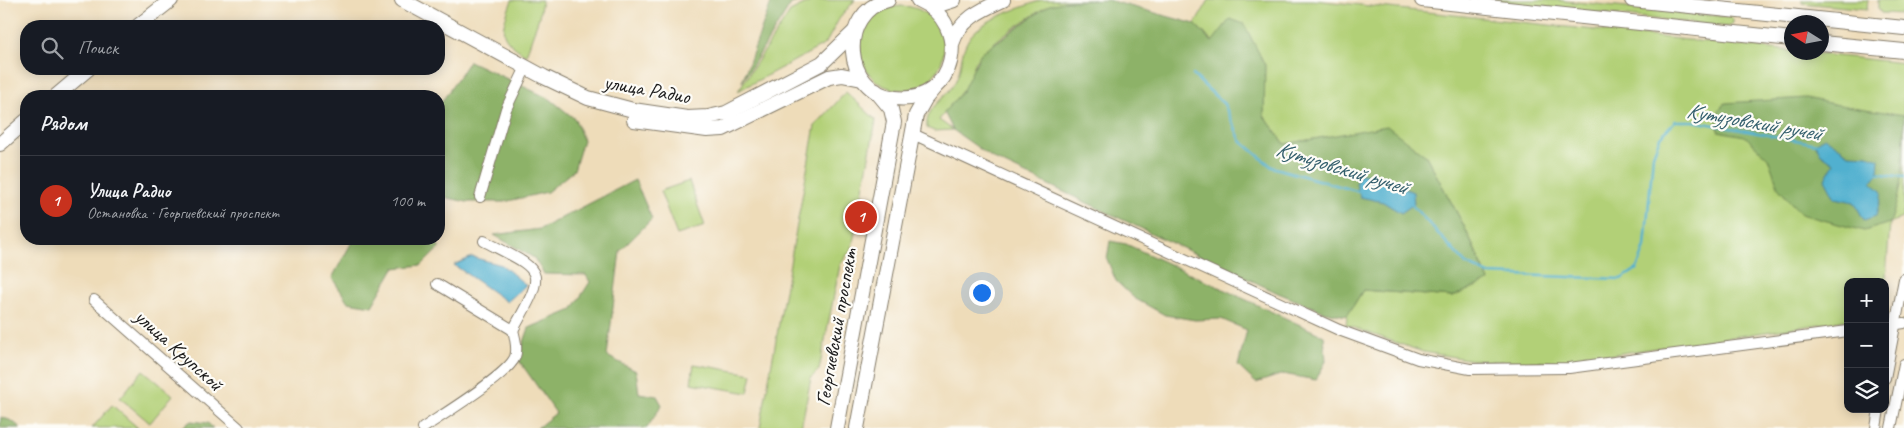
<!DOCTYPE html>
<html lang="ru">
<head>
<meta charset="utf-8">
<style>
  :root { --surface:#171b24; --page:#20242c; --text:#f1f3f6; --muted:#9ea1a6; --line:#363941; --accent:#c8321e }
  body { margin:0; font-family:Caveat,sans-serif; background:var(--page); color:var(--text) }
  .controls { position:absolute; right:15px; bottom:15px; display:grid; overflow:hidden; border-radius:10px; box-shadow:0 2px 12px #0003 }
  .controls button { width:45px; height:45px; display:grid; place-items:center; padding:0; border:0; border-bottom:1px solid var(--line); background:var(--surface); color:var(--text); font:25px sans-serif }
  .compass { position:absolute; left:1784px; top:15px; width:45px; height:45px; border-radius:50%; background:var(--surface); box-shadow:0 2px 12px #0003; rotate:281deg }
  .you { position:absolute; left:981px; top:292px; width:18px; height:18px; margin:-12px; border:4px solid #fff; border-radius:50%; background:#1a73e8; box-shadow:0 0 0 8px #1a73e833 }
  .badge { display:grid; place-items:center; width:32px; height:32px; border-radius:50%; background:var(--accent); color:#fff; font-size:16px; font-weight:700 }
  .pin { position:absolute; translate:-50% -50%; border:2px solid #fff; box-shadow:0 1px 5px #0006 }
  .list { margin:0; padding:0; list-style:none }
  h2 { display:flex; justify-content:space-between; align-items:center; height:65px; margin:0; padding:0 20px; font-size:21px }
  h2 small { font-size:16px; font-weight:400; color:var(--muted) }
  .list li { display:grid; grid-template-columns:32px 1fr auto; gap:15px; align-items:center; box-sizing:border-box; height:90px; padding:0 20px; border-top:1px solid var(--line) }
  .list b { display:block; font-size:19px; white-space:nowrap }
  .list p { margin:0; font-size:16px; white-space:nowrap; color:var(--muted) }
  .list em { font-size:16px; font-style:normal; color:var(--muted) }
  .icon { flex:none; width:28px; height:28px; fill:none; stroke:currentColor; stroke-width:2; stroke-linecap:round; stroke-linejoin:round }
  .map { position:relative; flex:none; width:1904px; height:428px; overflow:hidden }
  .search { position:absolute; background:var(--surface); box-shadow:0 2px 12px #0003; left:20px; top:20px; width:425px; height:55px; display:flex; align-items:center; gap:12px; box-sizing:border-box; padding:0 18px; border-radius:20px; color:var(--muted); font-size:19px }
  .panel { position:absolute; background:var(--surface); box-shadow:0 2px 12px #0003; left:20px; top:90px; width:425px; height:155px; border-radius:20px }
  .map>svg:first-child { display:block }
</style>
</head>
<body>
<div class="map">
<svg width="1904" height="428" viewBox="0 0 1904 428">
  <rect width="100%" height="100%" fill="#fdfcf7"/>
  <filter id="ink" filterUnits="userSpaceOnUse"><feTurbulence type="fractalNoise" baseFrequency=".02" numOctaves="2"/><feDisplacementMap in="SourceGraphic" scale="10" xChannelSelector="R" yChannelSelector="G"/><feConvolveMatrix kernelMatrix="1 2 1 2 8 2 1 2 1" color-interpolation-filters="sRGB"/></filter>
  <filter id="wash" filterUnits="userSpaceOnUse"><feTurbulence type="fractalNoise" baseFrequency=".0096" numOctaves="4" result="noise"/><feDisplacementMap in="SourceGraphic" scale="20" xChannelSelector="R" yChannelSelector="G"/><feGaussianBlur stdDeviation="1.12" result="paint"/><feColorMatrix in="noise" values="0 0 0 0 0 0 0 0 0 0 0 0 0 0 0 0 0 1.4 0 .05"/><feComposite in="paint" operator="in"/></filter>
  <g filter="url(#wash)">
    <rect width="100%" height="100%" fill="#eedcb9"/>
    <g fill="#b2d077" stroke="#67764a">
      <path d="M512 0H542L539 17 526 55C496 36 501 31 512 0Z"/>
      <polygon points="814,0 855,0 839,19 827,41 822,46 738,91 790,12"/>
      <path d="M1041 0H1094L1047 6 1005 34 981 53 975 62 969 82 939 120 953 130 934 131 927 128C925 109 942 101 952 87 963 71 959 59 966 44 977 19 1017 10 1041 0Z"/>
      <polygon points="1209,0 1314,0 1904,63 1904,208 1902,218 1890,223 1885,291 1885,282 1848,282 1848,320 1561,362 1479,361 1423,352 1346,325 1347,316 1363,290 1452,297 1489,280 1463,224 1426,156 1321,138 1285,144 1264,116 1264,92 1195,24"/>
      <polygon points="1476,0 1555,0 1730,17 1733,19 1733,23 1729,27"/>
      <polygon points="1802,0 1868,0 1867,9 1802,3"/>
      <polygon points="1878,0 1904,0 1904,14 1881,13 1878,8"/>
      <circle cx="902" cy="48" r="42"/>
      <polygon points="846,92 876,120 852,248 840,265 819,370 811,378 801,428 760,428 815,126"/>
      <polygon points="689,181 705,226 677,235 660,191"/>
      <polygon points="694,364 752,374 748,393 691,383"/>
      <polygon points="143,370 173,395 150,423 120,398"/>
      <polygon points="112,405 138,428 92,428"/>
    </g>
    <g fill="#8db268" stroke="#546742">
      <polygon points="772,0 804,0 791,4 742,82"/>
      <polygon points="1108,0 1195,24 1212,42 1230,19 1244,24 1265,65 1264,116 1285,144 1387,126 1426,156 1463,224 1489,281 1452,297 1363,290 1347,316 1325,312 1278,293 994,159 953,130 944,112 962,92 981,53 1049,5 1068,1"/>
      <polygon points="469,61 550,99 575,119 583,140 574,170 547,192 504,202 467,202 439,196 439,106"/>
      <path d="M1806 98 1833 104 1904 115C1904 157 1904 183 1890 223L1864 231 1801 214 1779 189 1768 158 1745 136 1718 131 1716 115 1725 103Z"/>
      <polygon points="635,180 652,219 620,251 607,356 636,371 639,393 657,396 662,405 647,428 537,428 556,413 518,359 529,328 572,310 590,282 586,275 544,274 534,258 494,235 540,229"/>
      <polygon points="356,239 427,239 440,247 422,265 394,268 372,306 348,302 332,278 352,242"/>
      <polygon points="1110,241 1126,244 1324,336 1326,361 1316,380 1283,374 1256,383 1238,366 1247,330 1221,319 1195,320 1165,315 1134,298 1116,281 1107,259"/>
      <polygon points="1,417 12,421 21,428 0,428"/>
      <polygon points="191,421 208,423 213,428 181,428"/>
    </g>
    <g fill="#51b0cf" stroke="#366676">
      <polygon points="1824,137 1849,154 1868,155 1879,159 1878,174 1871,182 1882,192 1876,216 1864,220 1854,202 1835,198 1825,179 1834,163 1821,154 1815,144"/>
      <polygon points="1360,174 1374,176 1413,192 1414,204 1401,213 1383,202 1360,197 1356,184"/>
      <polygon points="472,257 502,265 526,285 507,302 454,265"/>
    </g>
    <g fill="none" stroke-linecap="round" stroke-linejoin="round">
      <g stroke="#51b0cf" stroke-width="2.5">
        <polyline points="1193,75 1224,104 1241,141 1272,167 1360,192"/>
        <polyline points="1876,173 1904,177"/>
        <polyline points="1411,204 1466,264 1489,274 1621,279 1637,269 1645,247 1653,155 1660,137 1675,121 1693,121 1817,144"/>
      </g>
    </g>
  </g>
  <g filter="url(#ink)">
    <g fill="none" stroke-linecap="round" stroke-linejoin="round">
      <g stroke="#857c6a" stroke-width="12">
        <g id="minor">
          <polyline points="913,134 1339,330 1418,359 1470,369 1569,368 1848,331"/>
          <polyline points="480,197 506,109 526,67"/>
          <path d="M484 241C544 272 548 268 513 330"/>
          <polyline points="94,300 239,428"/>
          <polyline points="1885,326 1904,323"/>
          <polyline points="1885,378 1904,279"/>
          <path d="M423 428C442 415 508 375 515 357 518 349 515 338 513 330L437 284"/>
          <polyline points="1876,428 1879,409"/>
          <polyline points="1891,428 1904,364"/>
        </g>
      </g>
      <g stroke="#857c6a" stroke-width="16">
        <g id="major">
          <polyline points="402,0 544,77 588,98 633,110 687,118 708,117 726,113 822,63 854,32"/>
          <path d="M888 0C837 12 843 92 895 98 956 105 974 24 918 0"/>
          <polyline points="1422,0 1792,39"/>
          <polyline points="1632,0 1904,28"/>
          <polyline points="927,4 935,6 954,0"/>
          <polyline points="138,26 171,0"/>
          <polyline points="1822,43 1904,51"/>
          <path d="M952 44C959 20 981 10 1003 0"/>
          <polyline points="56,96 88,69"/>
          <polyline points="634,120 707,130 723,129 829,77 842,75 862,79"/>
          <polyline points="0,144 26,121"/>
          <polyline points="837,428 894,122 891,109 876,91"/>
          <polyline points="857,428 916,115 925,99 940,81"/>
        </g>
      </g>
      <use href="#minor" stroke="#fff" stroke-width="10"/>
      <use href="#major" stroke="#fff" stroke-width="14"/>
    </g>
  </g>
  <g text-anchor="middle" stroke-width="4.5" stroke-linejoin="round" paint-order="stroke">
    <g font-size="21" fill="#1c1c1c" stroke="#fdfcf7">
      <text transform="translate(647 89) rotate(10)" y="7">улица Радио</text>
      <text transform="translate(836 327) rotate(-80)" y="7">Георгиевский проспект</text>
      <text transform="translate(179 350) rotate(42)" y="7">улица Крупской</text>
    </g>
    <g font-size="22" font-style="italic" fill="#345f6d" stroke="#fdfcf7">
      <text transform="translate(1754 121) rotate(10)" y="8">Кутузовский ручей</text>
      <text transform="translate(1342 167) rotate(17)" y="8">Кутузовский ручей</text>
    </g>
  </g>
</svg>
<div class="controls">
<button>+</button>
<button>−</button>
<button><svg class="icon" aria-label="layers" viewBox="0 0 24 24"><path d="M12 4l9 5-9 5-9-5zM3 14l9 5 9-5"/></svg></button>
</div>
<svg class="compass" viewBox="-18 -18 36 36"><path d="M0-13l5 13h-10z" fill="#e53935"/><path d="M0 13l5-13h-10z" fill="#9ea1a6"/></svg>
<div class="you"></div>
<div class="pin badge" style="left:861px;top:217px">1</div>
<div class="search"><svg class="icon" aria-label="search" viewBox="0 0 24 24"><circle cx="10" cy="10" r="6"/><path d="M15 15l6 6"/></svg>Поиск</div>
<section class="panel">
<h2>Рядом<small></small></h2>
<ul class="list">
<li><span class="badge">1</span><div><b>Улица Радио</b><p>Остановка · Георгиевский проспект</p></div><em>100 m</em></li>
</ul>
</section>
</div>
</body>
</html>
